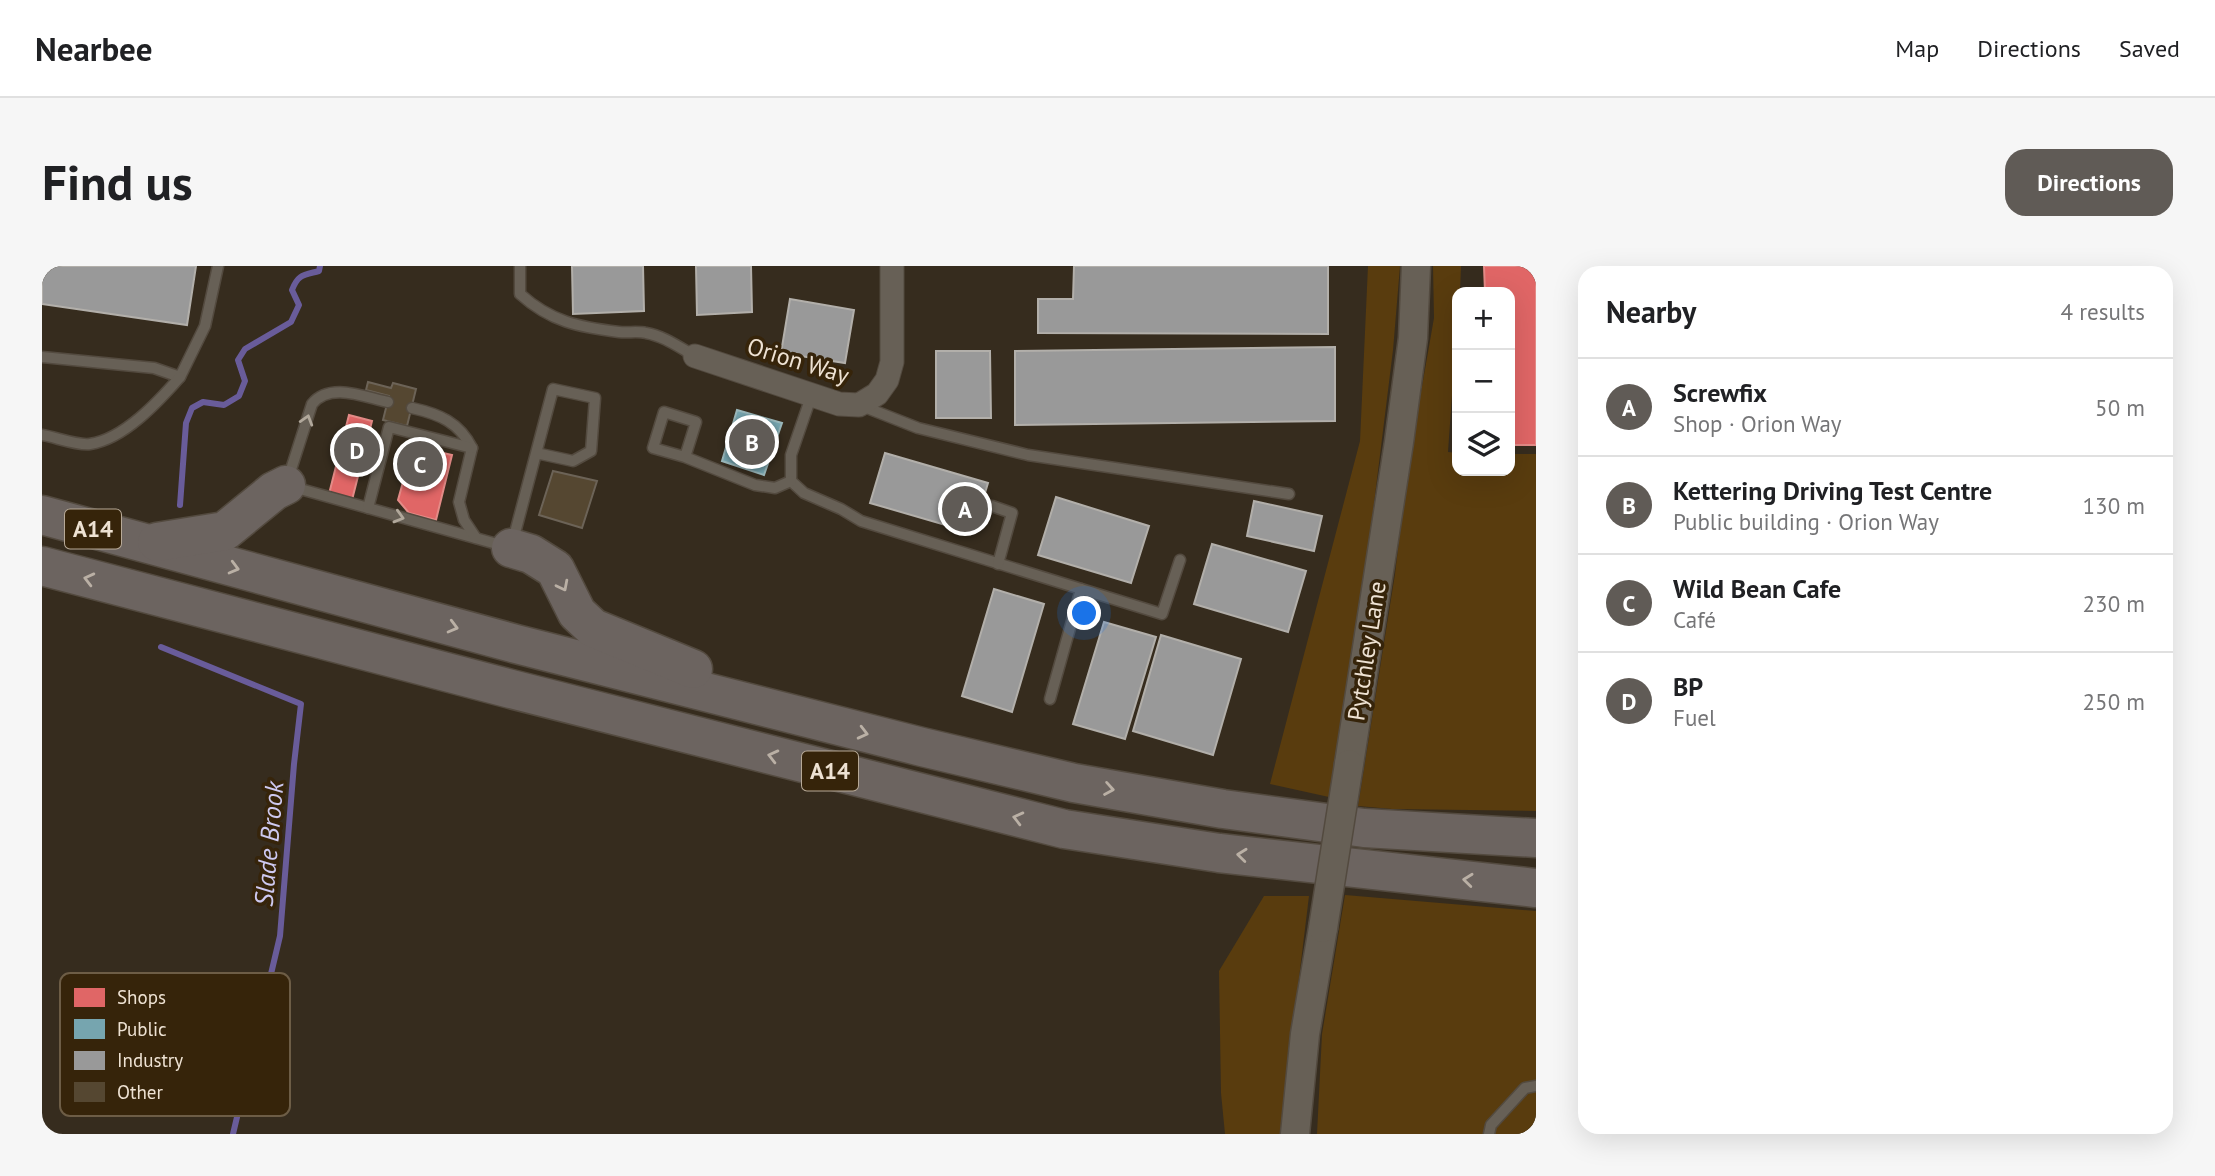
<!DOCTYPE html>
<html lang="en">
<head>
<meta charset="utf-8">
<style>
  :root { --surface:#fff; --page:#f6f6f6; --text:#202124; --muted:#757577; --line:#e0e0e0; --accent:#605b56 }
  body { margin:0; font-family:"PT Sans",sans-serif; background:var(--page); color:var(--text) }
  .controls { position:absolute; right:21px; top:21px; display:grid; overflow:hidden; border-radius:14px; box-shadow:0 7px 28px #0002 }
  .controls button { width:63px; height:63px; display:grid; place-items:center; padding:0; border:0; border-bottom:2px solid var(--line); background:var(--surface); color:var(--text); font:35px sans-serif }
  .you { position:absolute; left:1043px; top:348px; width:24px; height:24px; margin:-18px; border:5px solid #fff; border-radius:50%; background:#1a73e8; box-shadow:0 0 0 10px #1a73e833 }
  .badge { display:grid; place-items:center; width:46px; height:46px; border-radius:50%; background:var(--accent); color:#fff; font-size:23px; font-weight:700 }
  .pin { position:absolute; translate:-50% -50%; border:4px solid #fff; box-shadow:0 2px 7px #0006 }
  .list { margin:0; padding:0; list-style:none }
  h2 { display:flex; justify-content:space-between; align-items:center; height:91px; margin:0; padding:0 28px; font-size:30px }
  h2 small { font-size:23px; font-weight:400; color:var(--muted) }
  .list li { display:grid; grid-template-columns:46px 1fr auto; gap:21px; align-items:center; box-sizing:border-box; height:98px; padding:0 28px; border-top:2px solid var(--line) }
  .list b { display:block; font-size:26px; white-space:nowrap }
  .list p { margin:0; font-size:23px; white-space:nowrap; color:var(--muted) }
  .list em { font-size:23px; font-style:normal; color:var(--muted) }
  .icon { flex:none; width:38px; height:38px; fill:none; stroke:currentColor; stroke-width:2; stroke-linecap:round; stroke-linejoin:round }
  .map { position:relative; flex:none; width:1494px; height:868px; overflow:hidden; border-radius:21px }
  header { display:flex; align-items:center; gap:42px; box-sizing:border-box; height:98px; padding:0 35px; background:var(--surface); border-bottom:2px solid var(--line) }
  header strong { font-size:33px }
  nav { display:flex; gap:38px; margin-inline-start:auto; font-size:24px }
  .intro { display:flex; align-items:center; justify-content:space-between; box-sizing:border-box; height:168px; padding:0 42px }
  h1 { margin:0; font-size:49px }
  .button { padding:18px 32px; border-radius:21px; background:var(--accent); color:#fff; font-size:24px; font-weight:700 }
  main { display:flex; gap:42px; padding:0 42px }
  aside { flex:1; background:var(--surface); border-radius:21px; box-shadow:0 7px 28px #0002 }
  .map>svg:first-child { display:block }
</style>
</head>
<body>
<header>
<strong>Nearbee</strong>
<nav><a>Map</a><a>Directions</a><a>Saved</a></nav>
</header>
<div class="intro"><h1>Find us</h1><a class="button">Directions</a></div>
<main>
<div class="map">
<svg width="1494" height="868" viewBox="0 0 1494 868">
  <rect width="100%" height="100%" fill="#362c1e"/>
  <g fill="#593c0e">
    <polygon points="1326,0 1358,0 1351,84 1326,286 1287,531 1228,518 1318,175"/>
    <polygon points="1391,0 1419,0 1418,26 1415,26 1415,58 1406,186 1415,187 1415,205 1468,205 1468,188 1494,188 1494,545 1350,543 1316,540 1353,308 1366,200 1392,52"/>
    <polygon points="1303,629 1494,645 1494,868 1275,868 1280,768"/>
    <polygon points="1222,630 1267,630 1238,868 1183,868 1179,827 1177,705"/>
  </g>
  <g fill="#e06666" stroke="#e48b87" stroke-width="2">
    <polygon points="1442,0 1494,0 1494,179 1468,179 1468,26 1443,26"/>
    <polygon points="307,149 330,155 310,234 287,228"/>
    <polygon points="371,180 410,189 394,254 367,247 356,234"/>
  </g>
  <polygon fill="#76a5af" stroke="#9ab7ba" stroke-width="2" points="695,144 740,157 722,209 680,195"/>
  <g fill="#999" stroke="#b2afaa" stroke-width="2">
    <polygon points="0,0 154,0 145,59 0,38"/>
    <polygon points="530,0 601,0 602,45 531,48"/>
    <polygon points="654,0 709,0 710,46 655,49"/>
    <polygon points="1032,0 1286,0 1286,68 996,67 996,33 1031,33"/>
    <polygon points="748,33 812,44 803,97 739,87"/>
    <polygon points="1293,81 1293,155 973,159 973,85"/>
    <polygon points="894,85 948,85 949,152 894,152"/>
    <polygon points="843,187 946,217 931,267 828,237"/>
    <polygon points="1014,231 1107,260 1089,317 996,289"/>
    <polygon points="1212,235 1280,250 1272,285 1205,270"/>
    <polygon points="1170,278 1264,305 1246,366 1152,338"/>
    <polygon points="952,323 1002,338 970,446 920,430"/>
    <polygon points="1062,356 1114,371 1083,473 1031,458"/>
    <polygon points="1119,369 1199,393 1171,489 1091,465"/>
  </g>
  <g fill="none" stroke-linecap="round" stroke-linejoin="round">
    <g stroke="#695c9a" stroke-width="6">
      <path d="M138 239 144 157 150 142 161 136 182 139 197 130 203 115 196 94 203 83 249 56 257 39 250 24C256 8 262 9 277 5L278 0"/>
      <polyline points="119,381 259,438 252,498 238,670 191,868"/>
    </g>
  </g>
  <g fill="#554731" stroke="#6c6357" stroke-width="2">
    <polygon points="326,116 349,122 351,117 374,123 365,160 341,154 347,130 324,124"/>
    <polygon points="511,205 555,215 540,262 497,249"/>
  </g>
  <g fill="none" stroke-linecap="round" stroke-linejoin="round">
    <g stroke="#534a3f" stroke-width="13">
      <g id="service">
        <path d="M478 0V28C509 56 537 61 577 66 586 67 596 65 604 67 622 70 638 82 653 90"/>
        <polyline points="0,91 112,102 138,111 163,60 176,0"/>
        <polyline points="770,128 749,189 749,215 762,227 799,243 819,255 1120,348 1138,294"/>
        <path d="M346 136C322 131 288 116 270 138L244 219 469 282 511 123 553 132 549 185 531 195 494 187"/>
        <polyline points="820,140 876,162 986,189 1247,228"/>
        <path d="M370 142C397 148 417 156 430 182L417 236 422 254 434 272"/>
        <path d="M0 169C13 171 36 180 48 178 82 173 116 136 138 111"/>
        <polyline points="643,191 654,156 622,146 611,182 643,191 713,219 733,222 749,215"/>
        <polyline points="950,240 970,247 956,298"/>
        <polyline points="326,242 347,161 430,182"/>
        <polyline points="1008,433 1039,323"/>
        <polyline points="1447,868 1449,859 1483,822 1494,820"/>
      </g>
    </g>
    <g stroke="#534a3f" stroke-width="25">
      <polyline id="minor" points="653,90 797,138 817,139 835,128 845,114 850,96 850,0"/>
    </g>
    <g stroke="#534a3f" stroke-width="31">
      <g id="tertiary">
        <polyline points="1307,498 1357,176 1371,72 1374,0"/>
        <polyline points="1253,868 1263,768 1281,662"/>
      </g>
    </g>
    <g stroke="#534a3f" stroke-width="41">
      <g id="trunk">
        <polyline points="0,249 474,378 880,481 1032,517 1181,543 1322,562 1494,572"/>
        <polyline points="115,276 183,265 232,225 244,219"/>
        <polyline points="469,282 489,288 513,303 535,347 551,362 651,403"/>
        <polyline points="0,300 469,423 1022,563 1177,587 1494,622"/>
      </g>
    </g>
    <use href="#service" stroke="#676056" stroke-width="10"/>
    <use href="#minor" stroke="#676056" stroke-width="23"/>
    <use href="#tertiary" stroke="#676056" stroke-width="28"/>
    <use href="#trunk" stroke="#6c6460" stroke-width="38"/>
    <g stroke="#534a3f" stroke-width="31" stroke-linecap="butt">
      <polyline id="tertiary-bridge" points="1281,662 1307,498"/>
    </g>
    <use href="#tertiary-bridge" stroke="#676056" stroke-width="28"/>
  </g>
  <defs><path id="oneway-chevron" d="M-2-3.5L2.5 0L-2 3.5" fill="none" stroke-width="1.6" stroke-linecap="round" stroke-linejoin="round" transform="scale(1.75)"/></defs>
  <g stroke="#b1a89b">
    <use href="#oneway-chevron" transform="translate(265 154) rotate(-73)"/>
    <use href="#oneway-chevron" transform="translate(357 251) rotate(16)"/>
  </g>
  <g stroke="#bab0a5">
    <use href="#oneway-chevron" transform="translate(192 302) rotate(15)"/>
    <use href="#oneway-chevron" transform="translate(47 313) rotate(-166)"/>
    <use href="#oneway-chevron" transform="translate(521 320) rotate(63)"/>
    <use href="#oneway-chevron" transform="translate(411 361) rotate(15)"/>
    <use href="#oneway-chevron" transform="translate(821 467) rotate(14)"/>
    <use href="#oneway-chevron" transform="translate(731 490) rotate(-166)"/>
    <use href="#oneway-chevron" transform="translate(1067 523) rotate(10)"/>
    <use href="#oneway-chevron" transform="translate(976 552) rotate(-166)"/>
    <use href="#oneway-chevron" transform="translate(1200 589) rotate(-174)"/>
    <use href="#oneway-chevron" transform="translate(1426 614) rotate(-174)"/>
  </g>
  <g text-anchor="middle" stroke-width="7" stroke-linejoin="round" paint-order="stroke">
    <g fill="#36240a" stroke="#b7a997" stroke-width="2">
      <rect x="23" y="243.5" width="56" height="39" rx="5"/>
      <rect x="760" y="485.5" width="56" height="39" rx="5"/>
    </g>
    <g font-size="23" font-weight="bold" fill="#eee2d3">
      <text x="51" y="271">A14</text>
      <text x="788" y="513">A14</text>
    </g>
    <g font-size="24" fill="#eee2d3" stroke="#36240a">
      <text transform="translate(756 95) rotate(17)" y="8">Orion Way</text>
      <text transform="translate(1325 385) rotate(-81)" y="8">Pytchley Lane</text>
    </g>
    <g font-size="26" font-style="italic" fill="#cec9f0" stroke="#36240a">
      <text transform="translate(227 578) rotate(-85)" y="9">Slade Brook</text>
    </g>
  </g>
  <rect x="18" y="707" width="230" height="143" rx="10" fill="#36240a" stroke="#6d5d46" stroke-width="2"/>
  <rect x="32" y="722" width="31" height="19" fill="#e06666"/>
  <rect x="32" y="753" width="31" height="20" fill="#76a5af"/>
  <rect x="32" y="785" width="31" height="19" fill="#999"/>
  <rect x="32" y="816" width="31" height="20" fill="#554731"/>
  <g font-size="19" fill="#eee2d3">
    <text x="75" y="738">Shops</text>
    <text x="75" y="770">Public</text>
    <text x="75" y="801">Industry</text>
    <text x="75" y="833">Other</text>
  </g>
</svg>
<div class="controls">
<button>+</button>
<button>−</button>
<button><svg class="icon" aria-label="layers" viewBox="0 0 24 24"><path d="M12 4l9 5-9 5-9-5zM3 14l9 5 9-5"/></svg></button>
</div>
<div class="you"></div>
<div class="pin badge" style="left:923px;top:243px">A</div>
<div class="pin badge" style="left:710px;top:176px">B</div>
<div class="pin badge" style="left:378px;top:198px">C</div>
<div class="pin badge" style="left:315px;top:184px">D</div>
</div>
<aside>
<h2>Nearby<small>4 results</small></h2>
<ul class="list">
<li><span class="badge">A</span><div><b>Screwfix</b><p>Shop · Orion Way</p></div><em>50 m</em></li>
<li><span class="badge">B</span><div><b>Kettering Driving Test Centre</b><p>Public building · Orion Way</p></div><em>130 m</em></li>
<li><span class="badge">C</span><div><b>Wild Bean Cafe</b><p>Café</p></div><em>230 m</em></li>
<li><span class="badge">D</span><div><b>BP</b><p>Fuel</p></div><em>250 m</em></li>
</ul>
</aside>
</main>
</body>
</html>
